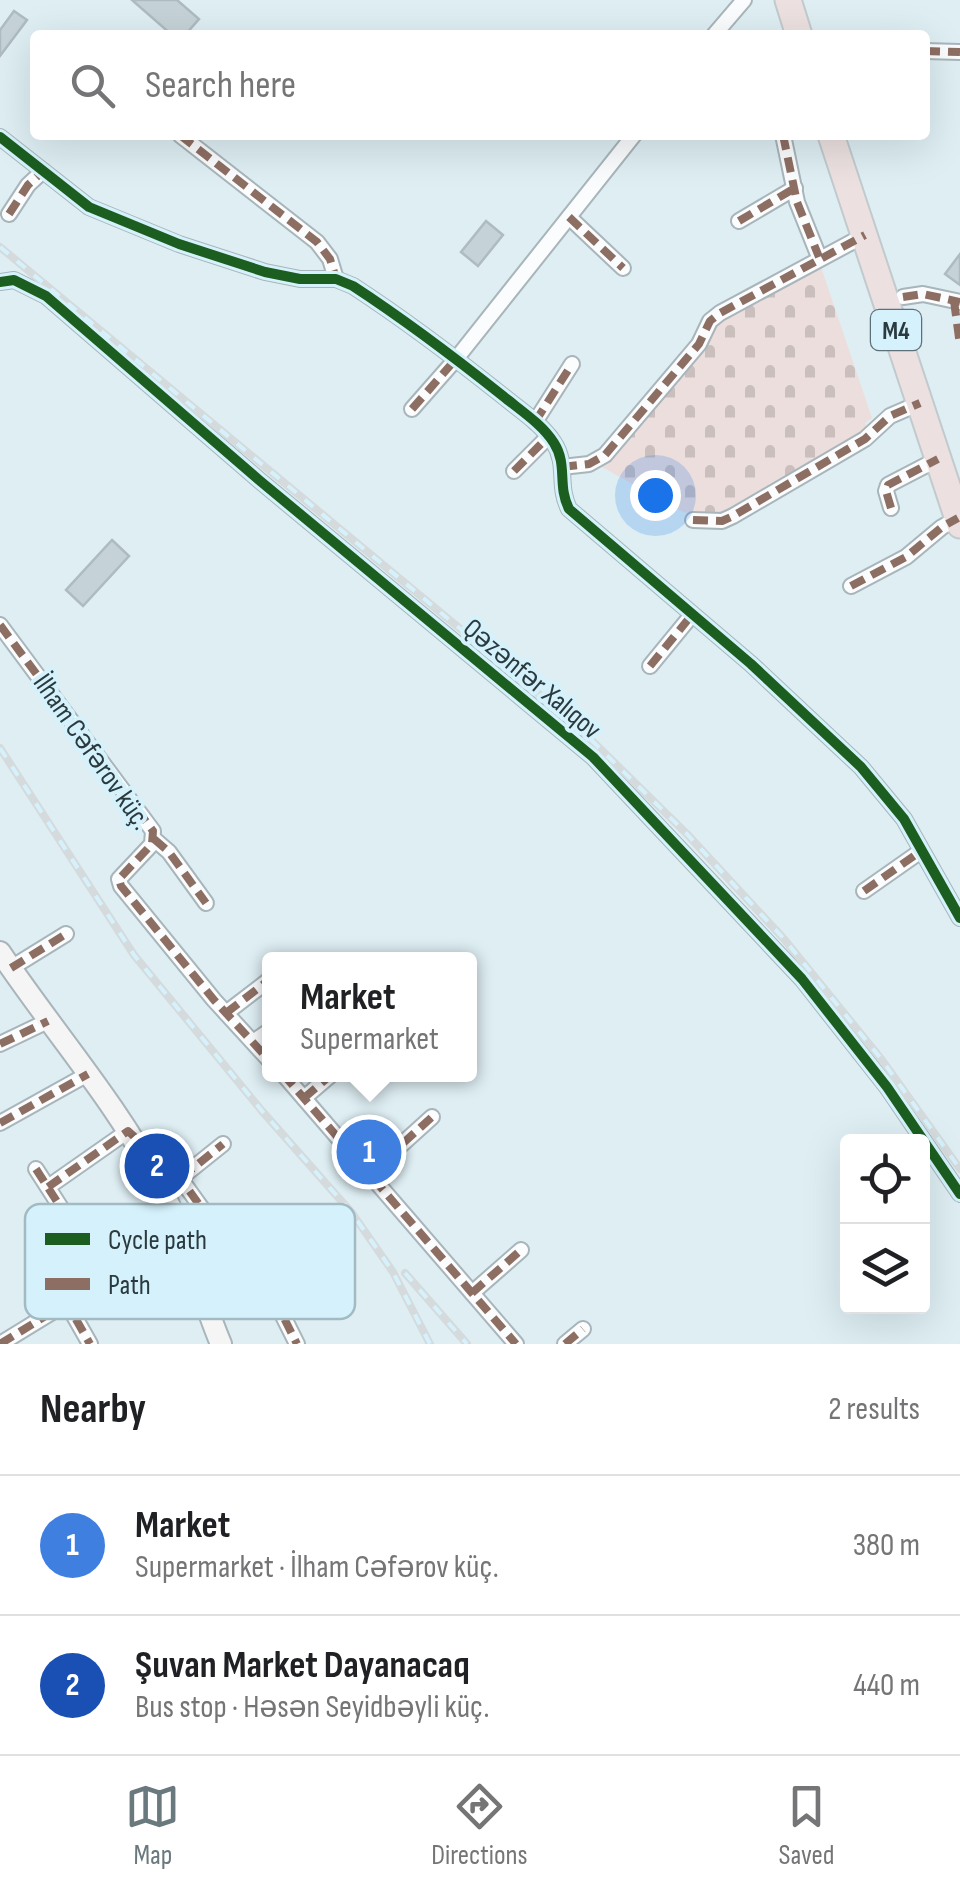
<!DOCTYPE html>
<html lang="en">
<head>
<meta charset="utf-8">
<style>
  :root { --surface:#fff; --page:#f2f2f2; --text:#202124; --muted:#757577; --line:#e0e0e0; --accent:#6a797e }
  body { margin:0; font-family:"Sofia Sans Condensed",sans-serif; background:var(--page); color:var(--text) }
  .controls { position:absolute; right:30px; bottom:30px; display:grid; overflow:hidden; border-radius:10px; box-shadow:0 10px 40px #0002 }
  .controls button { width:90px; height:90px; display:grid; place-items:center; padding:0; border:0; border-bottom:2px solid var(--line); background:var(--surface); color:var(--text); font:50px sans-serif }
  .you { position:absolute; left:655px; top:495px; width:35px; height:35px; margin:-25px; border:8px solid #fff; border-radius:50%; background:#1a73e8; box-shadow:0 0 0 15px #1a73e833 }
  .badge { display:grid; place-items:center; width:65px; height:65px; border-radius:50%; background:var(--accent); color:#fff; font-size:32px; font-weight:700 }
  .pin { position:absolute; translate:-50% -50%; border:5px solid #fff; box-shadow:0 2px 10px #0006 }
  .popup { position:absolute; left:262px; top:952px; width:215px; height:130px; box-sizing:border-box; display:grid; place-content:center; border-radius:10px; background:var(--surface); filter:drop-shadow(0 2px 8px #0005); font-size:32px; white-space:nowrap; color:var(--muted) }
  .popup b { font-size:38px; color:var(--text) }
  .popup::after { content:''; position:absolute; left:50%; top:100%; margin-left:-20px; border:20px solid transparent; border-top-color:var(--surface) }
  .list { margin:0; padding:0; list-style:none }
  h2 { display:flex; justify-content:space-between; align-items:center; height:130px; margin:0; padding:0 40px; font-size:42px }
  h2 small { font-size:32px; font-weight:400; color:var(--muted) }
  .list li { display:grid; grid-template-columns:65px 1fr auto; gap:30px; align-items:center; box-sizing:border-box; height:140px; padding:0 40px; border-top:2px solid var(--line) }
  .list b { display:block; font-size:38px; white-space:nowrap }
  .list p { margin:0; font-size:32px; white-space:nowrap; color:var(--muted) }
  .list em { font-size:32px; font-style:normal; color:var(--muted) }
  .icon { flex:none; width:55px; height:55px; fill:none; stroke:currentColor; stroke-width:2; stroke-linecap:round; stroke-linejoin:round }
  .map { position:relative; flex:none; width:960px; height:1344px; overflow:hidden }
  .search { position:absolute; background:var(--surface); box-shadow:0 10px 40px #0002; left:30px; right:30px; top:30px; height:110px; display:flex; align-items:center; gap:25px; box-sizing:border-box; padding:0 35px; border-radius:10px; color:var(--muted); font-size:38px }
  .sheet { height:410px; background:var(--surface) }
  nav { display:flex; justify-content:space-around; align-items:center; box-sizing:border-box; height:140px; border-top:2px solid var(--line); background:var(--surface); font-size:28px; color:var(--muted) }
  nav a { display:grid; justify-items:center; gap:5px }
  nav .on { color:var(--accent) }
  .map>svg:first-child { display:block }
</style>
</head>
<body>
<div class="map">
<svg width="960" height="1344" viewBox="0 0 960 1344">
  <defs>
    <pattern id="cemetery-stones" width="16" height="16" patternUnits="userSpaceOnUse" patternTransform="scale(2.5)"><rect width="16" height="16" fill="#ecdedc"/><path d="M2 7V4a2 2 0 0 1 4 0v3zM10 15v-3a2 2 0 0 1 4 0v3z" fill="#cbbfbe"/></pattern>
  </defs>
  <rect width="100%" height="100%" fill="#deeef3"/>
  <polygon fill="url(#cemetery-stones)" points="821,267 872,418 865,423 869,432 717,517 683,512 600,466 713,326"/>
  <g fill="#c5d2d7" stroke="#aebbc0" stroke-width="2.5">
    <polygon points="132,0 177,0 199,19 185,35 172,35"/>
    <polygon points="14,11 27,20 0,56 0,30"/>
    <polygon points="486,221 503,235 478,266 461,252"/>
    <polygon points="960,254 960,285 945,274"/>
    <polygon points="112,540 129,556 83,606 66,590"/>
  </g>
  <g fill="none" stroke-linecap="round" stroke-linejoin="round">
    <g stroke="#a8b5ba" stroke-width="18">
      <g id="street">
        <polyline points="714,35 744,0"/>
        <polyline points="925,51 960,52"/>
        <polyline points="180,135 317,242 330,259 336,279"/>
        <polyline points="783,135 797,202 819,257"/>
        <path d="M0 137 89 207 179 244 265 272 300 279H336L353 286C405 320 454 357 503 396 520 410 542 424 554 443 568 465 557 485 569 509L751 664 861 767 904 819 960 918"/>
        <polyline points="9,214 28,185 43,171"/>
        <polyline points="569,217 623,268"/>
        <polyline points="739,221 795,188"/>
        <polyline points="0,282 14,280 46,296 259,480 593,757 802,979 887,1087 960,1194"/>
        <polyline points="903,297 923,294 960,302"/>
        <polyline points="412,409 456,359 634,135"/>
        <polyline points="535,422 572,364"/>
        <polyline points="562,467 589,464 605,455 699,344 710,321 720,313 865,235"/>
        <polyline points="514,471 549,436"/>
        <polyline points="891,508 886,491 888,485 938,459"/>
        <polyline points="693,520 722,521 733,516 865,439 890,416 920,403"/>
        <polyline points="851,586 906,557 942,527 958,518"/>
        <polyline points="0,625 153,831 152,844 119,879 121,886 214,1000 269,1060"/>
        <polyline points="650,666 691,616"/>
        <polyline points="154,839 169,852 206,903"/>
        <polyline points="864,891 921,851"/>
        <polyline points="11,968 66,934"/>
        <polyline points="226,1013 269,980"/>
        <polyline points="253,1042 269,1031"/>
        <polyline points="0,1044 48,1021"/>
        <polyline points="283,1074 516,1344"/>
        <polyline points="304,1098 332,1074"/>
        <polyline points="0,1123 88,1074"/>
        <polyline points="36,1169 74,1228"/>
        <polyline points="369,1174 432,1117"/>
        <polyline points="48,1187 128,1131 180,1178 234,1253 266,1282 297,1344"/>
        <polyline points="163,1192 223,1144"/>
        <polyline points="43,1228 65,1214"/>
        <polyline points="122,1292 189,1251"/>
        <polyline points="472,1293 521,1250"/>
        <polyline points="0,1344 62,1306 73,1314 90,1344"/>
        <polyline points="565,1344 583,1329"/>
      </g>
    </g>
    <g stroke="#a8b5ba" stroke-width="24">
      <path id="secondary" d="M0 952C53 1031 116 1102 160 1186 187 1237 199 1292 221 1344"/>
    </g>
    <g stroke="#c1cacd" stroke-width="29">
      <g id="highway">
        <polyline points="788,0 799,35"/>
        <polyline points="831,135 960,525"/>
      </g>
    </g>
    <use href="#street" stroke="#fafcfd" stroke-width="14"/>
    <use href="#secondary" stroke="#f6f5f5" stroke-width="20"/>
    <use href="#highway" stroke="#ece1e0" stroke-width="25"/>
    <g stroke="#d5dadc" stroke-width="8">
      <g id="rail">
        <polyline points="0,247 575,724 687,834 784,939 882,1060 960,1169"/>
        <polyline points="0,748 134,955 262,1111 352,1213 393,1272 430,1344"/>
        <polyline points="405,1273 467,1344"/>
      </g>
    </g>
    <use href="#rail" stroke="#d5f2fc" stroke-width="4" stroke-dasharray="11" stroke-linecap="butt"/>
    <g stroke="#8d6e63" stroke-width="8" stroke-dasharray="15 8" stroke-linecap="butt">
      <polyline points="925,51 960,52"/>
      <polyline points="180,135 317,242 330,259 336,279"/>
      <polyline points="783,135 797,202 819,257"/>
      <polyline points="9,214 28,185 43,171"/>
      <polyline points="569,217 623,268"/>
      <polyline points="739,221 795,188"/>
      <polyline points="903,297 923,294 960,302"/>
      <polyline points="954,301 960,345"/>
      <polyline points="412,409 456,359"/>
      <polyline points="535,422 572,364"/>
      <polyline points="562,467 589,464 605,455 699,344 710,321 720,313 865,235"/>
      <polyline points="514,471 549,436"/>
      <polyline points="891,508 886,491 888,485 938,459"/>
      <polyline points="693,520 722,521 733,516 865,439 890,416 920,403"/>
      <polyline points="851,586 906,557 942,527 958,518"/>
      <polyline points="0,625 153,831 152,844 119,879 121,886 214,1000 269,1060"/>
      <polyline points="650,666 691,616"/>
      <polyline points="154,839 169,852 206,903"/>
      <polyline points="864,891 921,851"/>
      <polyline points="11,968 66,934"/>
      <polyline points="226,1013 269,980"/>
      <polyline points="0,1044 48,1021"/>
      <polyline points="283,1074 516,1344"/>
      <polyline points="304,1098 332,1074"/>
      <polyline points="0,1123 88,1074"/>
      <polyline points="36,1169 74,1228"/>
      <polyline points="369,1174 432,1117"/>
      <polyline points="48,1187 128,1131 180,1178 234,1253 266,1282 297,1344"/>
      <polyline points="163,1192 223,1144"/>
      <polyline points="43,1228 65,1214"/>
      <polyline points="122,1292 189,1251"/>
      <polyline points="472,1293 521,1250"/>
      <polyline points="0,1344 62,1306 73,1314 90,1344"/>
      <polyline points="565,1344 583,1329"/>
    </g>
    <g stroke="#d5f2fc" stroke-width="16">
      <g id="cycleway">
        <path d="M0 137 89 207 179 244 265 272 300 279H336L353 286C405 320 454 357 503 396 520 410 542 424 554 443 568 465 557 485 569 509L751 664 861 767 904 819 960 918"/>
        <polyline points="0,282 14,280 46,296 259,480 593,757 802,979 887,1087 960,1194"/>
      </g>
    </g>
    <use href="#cycleway" stroke="#1b5e20" stroke-width="10"/>
  </g>
  <g text-anchor="middle" stroke-width="8" stroke-linejoin="round" paint-order="stroke">
    <rect fill="#d5f2fc" stroke="#5e7178" stroke-width="2.5" x="871" y="310" width="50" height="40" rx="8"/>
    <g font-size="25" font-weight="bold" fill="#2b3a3f">
      <text x="896" y="339">M4</text>
    </g>
    <g font-size="28" fill="#2b3a3f" stroke="#d5f2fc">
      <text transform="translate(533 678) rotate(40)" y="10">Qəzənfər Xalıqov</text>
      <text transform="translate(93 751) rotate(55)" y="10">İlham Cəfərov küç.</text>
    </g>
  </g>
  <rect x="25" y="1204" width="330" height="115" rx="15" fill="#d5f2fc" stroke="#a2bbc3" stroke-width="2.5"/>
  <rect x="45" y="1233" width="45" height="12" fill="#1b5e20"/>
  <rect x="45" y="1278" width="45" height="12" fill="#8d6e63"/>
  <g font-size="28" fill="#2b3a3f">
    <text x="108" y="1249">Cycle path</text>
    <text x="108" y="1294">Path</text>
  </g>
</svg>
<div class="controls">
<button><svg class="icon" aria-label="locate" viewBox="0 0 24 24"><circle cx="12" cy="12" r="6"/><path d="M12 2v4M12 18v4M2 12h4M18 12h4"/></svg></button>
<button><svg class="icon" aria-label="layers" viewBox="0 0 24 24"><path d="M12 4l9 5-9 5-9-5zM3 14l9 5 9-5"/></svg></button>
</div>
<div class="you"></div>
<div class="pin badge" style="left:369px;top:1152px;background:#3f7fe0">1</div>
<div class="popup"><b>Market</b>Supermarket</div>
<div class="pin badge" style="left:157px;top:1166px;background:#1a4fb4">2</div>
<div class="search"><svg class="icon" aria-label="search" viewBox="0 0 24 24"><circle cx="10" cy="10" r="6"/><path d="M15 15l6 6"/></svg>Search here</div>
</div>
<section class="sheet">
<h2>Nearby<small>2 results</small></h2>
<ul class="list">
<li><span class="badge" style="background:#3f7fe0">1</span><div><b>Market</b><p>Supermarket · İlham Cəfərov küç.</p></div><em>380 m</em></li>
<li><span class="badge" style="background:#1a4fb4">2</span><div><b>Şuvan Market Dayanacaq</b><p>Bus stop · Həsən Seyidbəyli küç.</p></div><em>440 m</em></li>
</ul>
</section>
<nav>
<a class="on"><svg class="icon" aria-label="map" viewBox="0 0 24 24"><path d="M3 6l6-2 6 2 6-2v14l-6 2-6-2-6 2zM9 4v14M15 6v14"/></svg>Map</a>
<a><svg class="icon" aria-label="directions" viewBox="0 0 24 24"><path d="M12 3l9 9-9 9-9-9zM9 14v-3h6M13 9l2 2-2 2"/></svg>Directions</a>
<a><svg class="icon" aria-label="saved" viewBox="0 0 24 24"><path d="M7 4h10v16l-5-4-5 4z"/></svg>Saved</a>
</nav>
</body>
</html>
